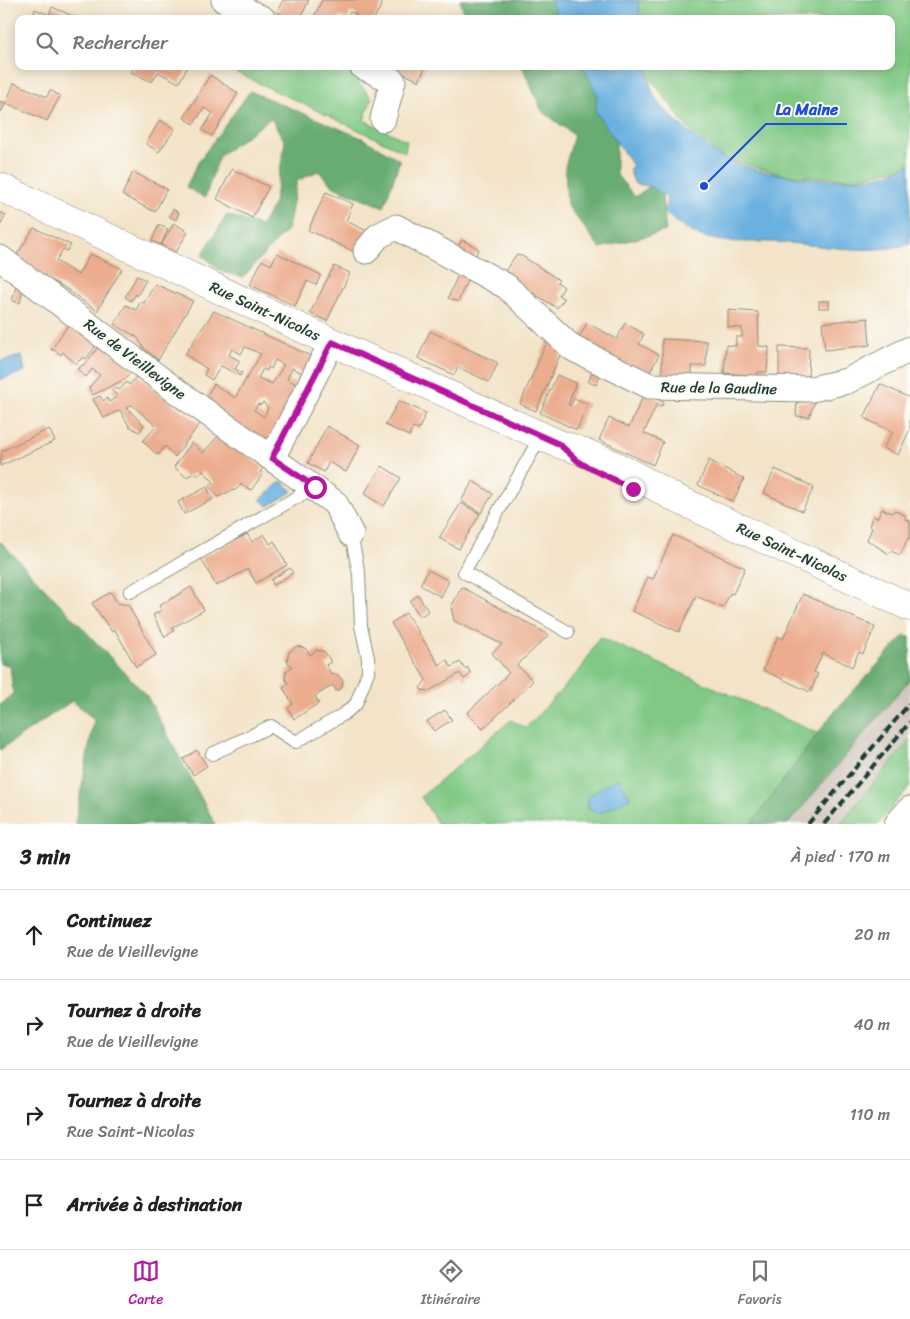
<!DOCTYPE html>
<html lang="fr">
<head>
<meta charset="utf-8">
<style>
  :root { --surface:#fff; --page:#f6f6f6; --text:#202124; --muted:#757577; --line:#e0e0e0; --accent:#b5179e }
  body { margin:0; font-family:Sriracha,sans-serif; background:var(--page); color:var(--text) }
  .stop { position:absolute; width:15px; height:15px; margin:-11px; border:4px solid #b5179e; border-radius:50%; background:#fff }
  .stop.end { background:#b5179e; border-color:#fff; box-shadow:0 1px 5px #0008 }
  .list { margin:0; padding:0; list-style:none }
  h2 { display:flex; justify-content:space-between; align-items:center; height:65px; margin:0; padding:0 20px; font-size:21px }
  h2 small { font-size:16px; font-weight:400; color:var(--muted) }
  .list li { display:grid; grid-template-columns:32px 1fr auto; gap:15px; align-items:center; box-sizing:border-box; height:90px; padding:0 20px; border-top:1px solid var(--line) }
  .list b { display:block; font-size:19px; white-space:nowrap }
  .list p { margin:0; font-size:16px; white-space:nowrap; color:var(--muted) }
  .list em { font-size:16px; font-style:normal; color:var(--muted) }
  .icon { flex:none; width:28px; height:28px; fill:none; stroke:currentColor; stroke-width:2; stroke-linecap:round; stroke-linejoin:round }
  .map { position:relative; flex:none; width:910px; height:824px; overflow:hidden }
  .search { position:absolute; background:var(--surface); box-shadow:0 2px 12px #0003; left:15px; right:15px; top:15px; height:55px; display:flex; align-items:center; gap:12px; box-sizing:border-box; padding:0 18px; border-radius:10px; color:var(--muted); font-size:19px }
  .sheet { height:425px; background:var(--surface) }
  nav { display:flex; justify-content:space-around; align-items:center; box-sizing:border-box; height:70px; border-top:1px solid var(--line); background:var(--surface); font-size:14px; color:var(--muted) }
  nav a { display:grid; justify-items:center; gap:2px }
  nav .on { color:var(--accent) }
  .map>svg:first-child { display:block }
</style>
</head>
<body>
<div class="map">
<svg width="910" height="824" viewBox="0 0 910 824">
  <rect width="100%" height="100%" fill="#fdfcf7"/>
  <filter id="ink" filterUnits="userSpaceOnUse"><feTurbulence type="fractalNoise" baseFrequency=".02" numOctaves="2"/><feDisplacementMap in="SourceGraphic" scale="10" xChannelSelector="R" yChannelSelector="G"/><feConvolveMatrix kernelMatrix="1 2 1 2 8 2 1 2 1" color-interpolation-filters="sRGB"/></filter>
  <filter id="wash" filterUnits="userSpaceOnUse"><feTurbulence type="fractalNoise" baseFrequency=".0096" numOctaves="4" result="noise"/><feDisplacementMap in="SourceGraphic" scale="20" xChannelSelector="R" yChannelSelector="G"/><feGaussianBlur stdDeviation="1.12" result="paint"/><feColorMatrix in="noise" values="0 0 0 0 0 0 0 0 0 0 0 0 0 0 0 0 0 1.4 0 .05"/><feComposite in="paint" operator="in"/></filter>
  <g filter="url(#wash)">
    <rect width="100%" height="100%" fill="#f3e3c8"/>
    <polygon fill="#cec2b9" points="910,679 910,740 840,824 788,824"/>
    <g fill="#80c884" stroke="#50825c">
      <polygon points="638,0 910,0 910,163 905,167 854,179 785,175 725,159 690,131 648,75 647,66 891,66 891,19 640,19"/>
      <polygon points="230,66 342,66 346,68 372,98 364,120 407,141 405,152 229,69"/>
      <polygon points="599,637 833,740 766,824 438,824 421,797 511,720 526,728 583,666"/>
      <polygon points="910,740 910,786 878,824 840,824"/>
    </g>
    <g fill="#68ac72" stroke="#447453">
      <polygon points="460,0 565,0 574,19 469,19 465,16"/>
      <polygon points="522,66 594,66 616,121 616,174 635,197 660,179 666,231 600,248 567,205 565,167 574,135 542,111"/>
      <polygon points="250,91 362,138 400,160 384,207 334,187 318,171 297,181 288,229 243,277 222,272 202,255 227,215 261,226 274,203 285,142 271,118 219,156 205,198 186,187 199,161"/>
      <polygon points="0,541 147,696 215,824 75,824 94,719 72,701 0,750 0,705 13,694 10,665 0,664"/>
      <polygon points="904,636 910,637 910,679 788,824 751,824 833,713"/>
    </g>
    <g fill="#6ab0e0" stroke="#44768a">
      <polygon points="550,0 638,0 640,19 559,19"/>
      <path d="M583 66H647C648 76 650 87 654 96 662 111 709 151 725 159 763 178 877 192 910 163V244C865 256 818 244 773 242 750 241 727 244 704 237 689 233 677 223 665 213L667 197 649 186 635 184 629 169 633 166 596 112 597 94Z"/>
      <polygon points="22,356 25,371 0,380 0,361"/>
      <polygon points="281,481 293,491 269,506 260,500"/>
      <polygon points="619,778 630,798 600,813 588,809 588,798 598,789"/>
    </g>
    <g id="blocks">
      <g fill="#ecad8f" fill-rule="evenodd">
        <polygon points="283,0 309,0 300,19 290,19 277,12"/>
        <polygon points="322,0 380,0 383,2 374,19 356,19 356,14 350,12 347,19 340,16 338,19 313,19"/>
        <polygon points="52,7 80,19 32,19 35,9 49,15"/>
        <polygon points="134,66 188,66 179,83 158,72 152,82 131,72"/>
        <polygon points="388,66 426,66 419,81"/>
        <polygon points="210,75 238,93 212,136 202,130 213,113 204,108 194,124 184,118"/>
        <polygon points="14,83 47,97 50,90 60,96 47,121 6,103 0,113 0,101 6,103"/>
        <polygon points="160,120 175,129 159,152 146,144"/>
        <polygon points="232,169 269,187 252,218 217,199"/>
        <polygon points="133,172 167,189 155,212 122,195"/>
        <polygon points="326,192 353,204 346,221 369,232 359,254 308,230"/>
        <polygon points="173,209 179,213 176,220 169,216"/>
        <polygon points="0,212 6,215 0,226"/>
        <polygon points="174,223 188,232 176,252 161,245"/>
        <polygon points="159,225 168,229 161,245 152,241"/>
        <polygon points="34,228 71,245 67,251 63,249 56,261 78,275 90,254 122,269 97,311 68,290 15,258"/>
        <polygon points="462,240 479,249 472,261 455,252"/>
        <polygon points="277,253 321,275 316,285 307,281 295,306 250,285 262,260 271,265"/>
        <polygon points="516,255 522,256 559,280 557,282 564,287 559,295 564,299 557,308 503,274"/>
        <polygon points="334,266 350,273 327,321 310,313"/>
        <polygon points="461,268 470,273 458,302 448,298"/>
        <polygon points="137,276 146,280 137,296 136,294 131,301 125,297"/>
        <polygon points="155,284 193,301 158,360 144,348 137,337 114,324 126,305 136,310 141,301 144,303"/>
        <polygon points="16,286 23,288 20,303 12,301"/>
        <rect x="819" y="301" width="10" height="7"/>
        <polygon points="728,310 758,312 759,346 769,347 767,372 758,372 757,376 724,373 726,345 736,346 736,337 742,337 742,328 728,327"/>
        <path d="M214 311 313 357 304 374 292 368 287 379 298 385 278 424 266 442 202 403 214 384 235 398 261 354 245 347 241 354 232 349 229 355 240 361 235 369 242 373 240 376 221 366 212 380 204 375 207 369 185 354ZM275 360 284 365 272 384 258 378 263 369 267 371 268 367 271 369ZM263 402 268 408 264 417 254 410 258 404 261 405Z"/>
        <polygon points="868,318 870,345 825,350 822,323"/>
        <polygon points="71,321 99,341 86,359 83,357 76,364 63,352 61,355 55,350 51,350"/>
        <polygon points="587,323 617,339 625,323 644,334 639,344 659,355 647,377 578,340"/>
        <polygon points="430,331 498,363 489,382 458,367 454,375 418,358"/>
        <polygon points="548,339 563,348 536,411 520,404"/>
        <polygon points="662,339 707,341 706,366 692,366 692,375 662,374"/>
        <polygon points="101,343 133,370 125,379 93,395 89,388 100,375 92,369 86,377 77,369 86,363"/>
        <polygon points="779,347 809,348 808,382 779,381"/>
        <polygon points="596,364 603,368 596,385 588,382"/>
        <polygon points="138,375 172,404 200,423 175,457 165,446 159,454 156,454 143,441 156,426 132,405 126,407 144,425 139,432 129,426 120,410 104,418 93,399 100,396 103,401 107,398 109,402 118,396 111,390 116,388 119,390 127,382 129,385"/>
        <polygon points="557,375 576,383 568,405 570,406 574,398 588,404 577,430 540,413"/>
        <polygon points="880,384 910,398 910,429 898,455 883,448 893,432 864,418"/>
        <polygon points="644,394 664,402 662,406 657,404 644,433 663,442 653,465 599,440 609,418 629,427"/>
        <polygon points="399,401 426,413 419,429 413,427 409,436 385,425"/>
        <polygon points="815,401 809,417 796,416 797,402"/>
        <polygon points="327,426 360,445 346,472 329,462 324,472 308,463"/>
        <polygon points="49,429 55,441 0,466 2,451"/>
        <polygon points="219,435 263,468 260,472 263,474 251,490 242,484 234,491 233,490 218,497 209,486 214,482 203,471 198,475 195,473 186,477 174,467 192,442 203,453"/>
        <polygon points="709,460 744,479 733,502 698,485"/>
        <polygon points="382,466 401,478 384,506 364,494"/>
        <polygon points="775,469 814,487 802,511 764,493"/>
        <polygon points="473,481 493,494 481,513 461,501"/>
        <polygon points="207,487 213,499 184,514 178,502"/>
        <polygon points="461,503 480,514 459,549 439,538"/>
        <polygon points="882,509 892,513 894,510 906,516 905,519 910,521 910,539 908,538 900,555 891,551 889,554 867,540 872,528 869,526 873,516 877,518"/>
        <polygon points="247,534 252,542 264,534 270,544 274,541 287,565 256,583 248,569 216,586 201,558"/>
        <polygon points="673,535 745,568 733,594 730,593 723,608 696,596 679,632 632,611 648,577 653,579"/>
        <polygon points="290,568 293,573 274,585 271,580"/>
        <polygon points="428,570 449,581 441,597 420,585"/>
        <polygon points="191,587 204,610 172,628 174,631 165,637 153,615 162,610 159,606"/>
        <polygon points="462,587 549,635 517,665 533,681 483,729 467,713 509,673 492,653 502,644 454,621 451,607"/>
        <polygon points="111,592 117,603 128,605 156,655 136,667 115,630 112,632 92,603"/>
        <polygon points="803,594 875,627 863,654 859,652 852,667 823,653 814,672 818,674 810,692 763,670 778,636 783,639"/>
        <polygon points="418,595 428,611 420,617 410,601"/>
        <polygon points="406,613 439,665 447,660 451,667 460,662 465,669 467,667 471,674 464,679 460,673 429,691 421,690 420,688 426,680 391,623"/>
        <polygon points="297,646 305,648 310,655 317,650 325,652 331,662 326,665 331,674 338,675 343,681 342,688 336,691 333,685 315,696 319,703 294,719 288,708 293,704 283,688 289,684 285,679 286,671 292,667 287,661 289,652"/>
        <polygon points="445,710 452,720 434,731 427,721"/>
        <polygon points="197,750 207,766 193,775 183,759"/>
      </g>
    </g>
  </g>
  <g filter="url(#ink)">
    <use href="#blocks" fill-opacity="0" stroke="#89907e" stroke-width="1"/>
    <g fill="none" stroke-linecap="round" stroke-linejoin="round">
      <g stroke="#89907e" stroke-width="14">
        <g id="service">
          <polyline points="541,436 464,572 568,632"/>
          <polyline points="130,592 315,487"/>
          <polyline points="212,754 271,726 296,742 344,714 356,704 368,672 368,658 361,626 359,574 351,534"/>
        </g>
      </g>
      <g stroke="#89907e" stroke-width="27">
        <g id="minor">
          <polyline points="224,0 263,19"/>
          <polyline points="362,66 393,81 383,119"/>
          <polyline points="366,251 378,236 396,227 506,286 572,348 650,386 812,389 847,381 910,349"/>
          <polyline points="0,258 175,390 335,503 351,534"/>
          <polyline points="272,458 332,342"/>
          <polyline points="897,824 910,809"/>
        </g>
      </g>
      <g stroke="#89907e" stroke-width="29">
        <path id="secondary" d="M0 187 327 340 559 444C599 455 637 476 673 497L910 607"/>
      </g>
      <use href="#service" stroke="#fff" stroke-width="12"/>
      <use href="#minor" stroke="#fff" stroke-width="25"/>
      <use href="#secondary" stroke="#fff" stroke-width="28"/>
      <g stroke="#1f3d34" stroke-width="4" stroke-dasharray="8 4" stroke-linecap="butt">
        <polyline points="808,824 910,703"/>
        <polyline points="824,824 910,722"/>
      </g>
    </g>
  </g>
  <g fill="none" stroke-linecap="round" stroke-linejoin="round" filter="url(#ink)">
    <polyline stroke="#b5179e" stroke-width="6" points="315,487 272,458 332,342 559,444 580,463 633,489"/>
  </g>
  <g text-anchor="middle" stroke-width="4" stroke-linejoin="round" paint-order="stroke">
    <g font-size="15" fill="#1f3d34" stroke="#fdfcf7">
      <text transform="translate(265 311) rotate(25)" y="5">Rue Saint-Nicolas</text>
      <text transform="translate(135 359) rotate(37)" y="5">Rue de Vieillevigne</text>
      <text transform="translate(719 388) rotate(1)" y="5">Rue de la Gaudine</text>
      <text transform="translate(792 552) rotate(25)" y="5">Rue Saint-Nicolas</text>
    </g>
  </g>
  <path fill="none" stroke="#1d4ed8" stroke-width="2" d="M704 186L766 124H847"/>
  <circle fill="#1d4ed8" stroke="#fdfcf7" stroke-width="2" cx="704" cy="186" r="5"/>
  <g font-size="16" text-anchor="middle" font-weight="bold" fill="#1d4ed8" stroke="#fdfcf7" stroke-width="4" stroke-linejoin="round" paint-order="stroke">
    <text x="807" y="115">La Maine</text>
  </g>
</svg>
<div class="stop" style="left:315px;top:487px"></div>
<div class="stop end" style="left:633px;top:489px"></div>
<div class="search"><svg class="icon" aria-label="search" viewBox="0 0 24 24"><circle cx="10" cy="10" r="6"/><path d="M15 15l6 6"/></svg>Rechercher</div>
</div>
<section class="sheet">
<h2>3 min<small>À pied · 170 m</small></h2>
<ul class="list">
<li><svg class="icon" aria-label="ahead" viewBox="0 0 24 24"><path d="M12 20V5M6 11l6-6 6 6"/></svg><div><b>Continuez</b><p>Rue de Vieillevigne</p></div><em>20 m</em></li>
<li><svg class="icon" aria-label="right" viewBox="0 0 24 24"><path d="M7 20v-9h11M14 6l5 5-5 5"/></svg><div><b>Tournez à droite</b><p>Rue de Vieillevigne</p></div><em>40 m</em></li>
<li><svg class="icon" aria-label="right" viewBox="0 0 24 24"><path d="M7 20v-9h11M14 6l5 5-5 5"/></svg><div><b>Tournez à droite</b><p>Rue Saint-Nicolas</p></div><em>110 m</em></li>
<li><svg class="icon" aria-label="arrive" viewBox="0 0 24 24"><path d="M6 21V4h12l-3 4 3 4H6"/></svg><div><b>Arrivée à destination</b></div></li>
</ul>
</section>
<nav>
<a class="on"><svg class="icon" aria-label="map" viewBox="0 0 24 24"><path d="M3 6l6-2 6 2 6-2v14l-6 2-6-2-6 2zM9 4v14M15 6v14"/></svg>Carte</a>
<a><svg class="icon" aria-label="directions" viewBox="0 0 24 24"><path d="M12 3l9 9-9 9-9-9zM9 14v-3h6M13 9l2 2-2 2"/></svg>Itinéraire</a>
<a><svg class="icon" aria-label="saved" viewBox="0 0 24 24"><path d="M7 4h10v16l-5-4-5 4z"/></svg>Favoris</a>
</nav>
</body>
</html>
